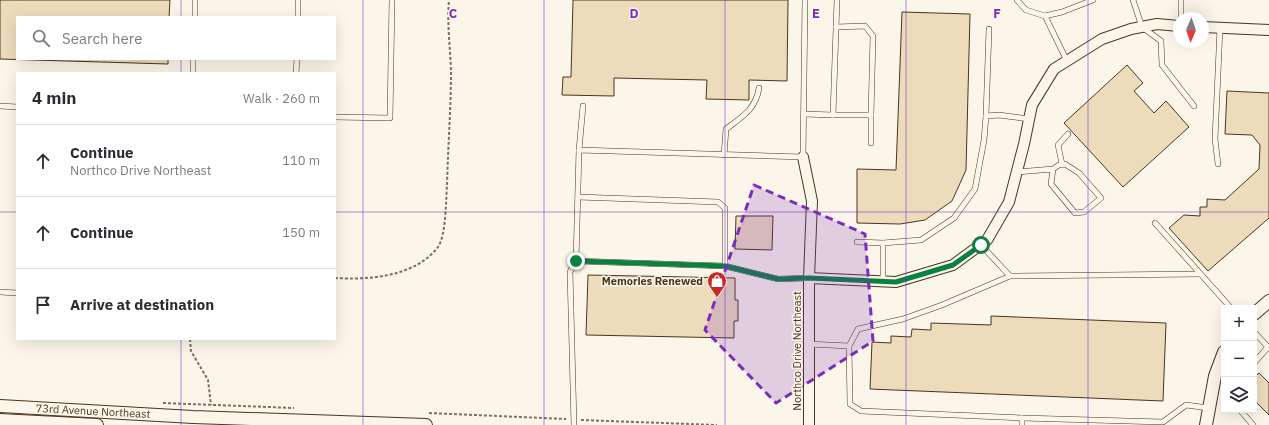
<!DOCTYPE html>
<html lang="en">
<head>
<meta charset="utf-8">
<style>
  :root { --surface:#fff; --page:#f2f2f3; --text:#2b2b33; --muted:#7c7c81; --line:#e1e1e2 }
  body { margin:0; font-family:"IBM Plex Sans",sans-serif; background:var(--page); color:var(--text) }
  .controls { position:absolute; right:12px; bottom:12px; display:grid; overflow:hidden; border-radius:0px; box-shadow:0 4px 16px #0002 }
  .controls button { width:36px; height:36px; display:grid; place-items:center; padding:0; border:0; border-bottom:1px solid var(--line); background:var(--surface); color:var(--text); font:20px sans-serif }
  .compass { position:absolute; left:1173px; top:12px; width:36px; height:36px; border-radius:50%; background:var(--surface); box-shadow:0 4px 16px #0002; rotate:182deg }
  .stop { position:absolute; width:12px; height:12px; margin:-9px; border:3px solid #0b8043; border-radius:50%; background:#fff }
  .stop.end { background:#0b8043; border-color:#fff; box-shadow:0 1px 4px #0008 }
  .list { margin:0; padding:0; list-style:none }
  h2 { display:flex; justify-content:space-between; align-items:center; height:52px; margin:0; padding:0 16px; font-size:17px }
  h2 small { font-size:13px; font-weight:400; color:var(--muted) }
  .list li { display:grid; grid-template-columns:26px 1fr auto; gap:12px; align-items:center; box-sizing:border-box; height:72px; padding:0 16px; border-top:1px solid var(--line) }
  .list b { display:block; font-size:15px; white-space:nowrap }
  .list p { margin:0; font-size:13px; white-space:nowrap; color:var(--muted) }
  .list em { font-size:13px; font-style:normal; color:var(--muted) }
  .icon { flex:none; width:22px; height:22px; fill:none; stroke:currentColor; stroke-width:2; stroke-linecap:round; stroke-linejoin:round }
  .map { position:relative; flex:none; width:1269px; height:425px; overflow:hidden }
  .search { position:absolute; background:var(--surface); box-shadow:0 4px 16px #0002; left:16px; top:16px; width:320px; height:44px; display:flex; align-items:center; gap:10px; box-sizing:border-box; padding:0 14px; border-radius:0px; color:var(--muted); font-size:15px }
  .panel { position:absolute; background:var(--surface); box-shadow:0 4px 16px #0002; left:16px; top:72px; width:320px; height:268px; border-radius:0px }
  .map>svg:first-child { display:block }
</style>
</head>
<body>
<div class="map">
<svg width="1269" height="425" viewBox="0 0 1269 425">
  <rect width="100%" height="100%" fill="#fbf6e9"/>
  <g fill="#ecdcbc" stroke="#4a3520">
    <polygon points="0,0 170,0 169,17 17,17 17,59 168,59 168,64 0,59"/>
    <polygon points="573,0 788,0 787,81 749,80 749,100 706,99 707,80 614,78 614,96 562,95 563,77 571,77"/>
    <polygon points="902,12 970,14 966,170 952,201 925,220 900,224 857,223 857,169 896,170"/>
    <polygon points="1127,65 1143,83 1134,91 1154,113 1166,101 1189,127 1123,187 1064,123"/>
    <polygon points="1227,91 1269,93 1269,218 1208,271 1169,228 1184,215 1200,216 1200,207 1207,207 1207,199 1225,200 1259,169 1260,145 1252,135 1225,134"/>
    <polygon points="736,216 773,216 772,250 735,249"/>
    <polygon points="588,275 735,278 735,300 738,300 738,321 734,321 734,338 586,335"/>
    <polygon points="991,316 1166,323 1163,401 870,389 872,342 891,343 891,336 911,337 912,329 931,330 931,323 991,325"/>
    <polygon points="1259,373 1269,383 1269,415 1254,400 1254,377"/>
  </g>
  <g fill="none" stroke-linecap="round" stroke-linejoin="round">
    <g stroke="#4a3520" stroke-width="6">
      <g id="service">
        <polyline points="805,0 803,157 579,150 576,261 725,266 778,279 809,278"/>
        <polyline points="1017,0 1026,10 1045,16"/>
        <polyline points="1133,0 1142,27 1161,41 1162,65 1194,106"/>
        <polyline points="195,17 195,0"/>
        <polyline points="298,17 298,0"/>
        <polyline points="1181,18 1181,0"/>
        <polyline points="1067,61 1045,16 1062,12 1093,0"/>
        <polyline points="193,73 193,59"/>
        <polyline points="296,73 297,59"/>
        <polyline points="0,106 17,107"/>
        <polyline points="804,114 833,115 837,0"/>
        <polyline points="833,115 871,115 873,36 865,26 836,27"/>
        <polyline points="986,116 989,29"/>
        <polyline points="335,117 390,118 392,0"/>
        <polyline points="871,143 871,115"/>
        <polyline points="579,150 583,106"/>
        <path d="M724 155 726 129C742 117 756 109 759 88"/>
        <polyline points="1062,164 1058,145 1068,134"/>
        <polyline points="1218,164 1215,139 1220,28"/>
        <polyline points="1017,172 1053,169 1059,165 1065,164 1079,173 1101,198 1084,212 1075,213 1051,184 1053,169"/>
        <polyline points="578,197 718,202 725,208 725,266"/>
        <polyline points="1155,223 1231,308"/>
        <polyline points="857,242 883,243"/>
        <polyline points="981,245 1010,276"/>
        <polyline points="1200,274 1010,276 942,305 903,319 858,329 849,346 850,404 861,411 1022,418 1163,422 1186,405 1209,408"/>
        <polyline points="883,281 883,243 921,240 954,218 975,189 984,140 986,116 999,115 1029,119"/>
        <polyline points="0,292 17,293"/>
        <polyline points="1254,332 1269,348"/>
        <polyline points="808,344 849,346"/>
        <polyline points="1254,363 1268,347"/>
        <polyline points="1240,410 1253,425"/>
        <polyline points="574,425 570,272 576,261"/>
        <polyline points="1022,425 1022,418"/>
      </g>
    </g>
    <g stroke="#4a3520" stroke-width="12">
      <g id="minor">
        <polyline points="1203,27 1269,30"/>
        <polyline points="803,157 812,201 809,278 809,425"/>
        <polyline points="809,278 896,282 953,265 987,240 1009,202 1024,144 1032,105 1054,69 1102,39 1131,29 1157,24 1179,26"/>
      </g>
    </g>
    <g stroke="#4a3520" stroke-width="14">
      <g id="tertiary">
        <polyline points="1254,314 1269,301"/>
        <polyline points="0,406 193,417 426,425"/>
        <polyline points="0,420 97,425"/>
        <polyline points="1206,425 1215,376 1224,352"/>
      </g>
    </g>
    <g stroke="#7f6f5c" stroke-width="2" stroke-dasharray="3 2" stroke-linecap="butt">
      <path d="M335 278C369 280 415 277 438 247 446 236 446 199 447 185 448 146 451 108 451 70 450 46 447 23 449 0"/>
      <polyline points="190,339 191,351 208,380 211,405"/>
      <polyline points="163,403 294,408"/>
      <polyline points="429,413 566,419"/>
      <polyline points="581,420 717,425"/>
    </g>
    <use href="#service" stroke="#fbf6e9" stroke-width="5"/>
    <use href="#minor" stroke="#fbf6e9" stroke-width="10"/>
    <use href="#tertiary" stroke="#fbf6e9" stroke-width="12"/>
  </g>
  <g fill="none" stroke-linecap="round" stroke-linejoin="round">
    <polyline stroke="#0b8043" stroke-width="5" points="576,261 725,266 778,279 809,278 896,282 953,265 981,245"/>
  </g>
  <path fill="#7b2cbf" fill-opacity="0.2" stroke="#7b2cbf" stroke-width="3" stroke-dasharray="8 5" stroke-linejoin="round" d="M754 185 865 234 873 341 776 403 705 330Z"/>
  <path fill="none" stroke="#7b2cbf" stroke-width="1" stroke-opacity="0.55" d="M181 0V17M363 0V425M544 0V425M725 0V425M906 0V425M1088 0V425M181 59V73M0 212H17M335 212H1269M181 339V425"/>
  <defs>
    <g id="shop-pin" transform="scale(1)"><path d="M0 17L-7.5 6A9.5 9.5 0 1 1 7.5 6Z" fill="#c62828" stroke="#fbf6e9"/><path d="M-5-2.5h2.3a2.7 3.5 0 0 1 5.4 0H5L5.5 6h-11ZM-1.5-2.5h3a1.5 2.3 0 0 0-3 0Z" fill="#fff"/></g>
  </defs>
  <g fill-rule="evenodd">
    <use href="#shop-pin" x="717" y="281"/>
  </g>
  <g text-anchor="middle" stroke-width="3" stroke-linejoin="round" paint-order="stroke">
    <g font-size="11" font-weight="bold" fill="#4a3520" stroke="#fbf6e9" text-anchor="end">
      <text x="703" y="285">Memories Renewed</text>
    </g>
    <g font-size="11" fill="#4a3520" stroke="#fbf6e9">
      <text transform="translate(797 351) rotate(-90)" y="4">Northco Drive Northeast</text>
      <text transform="translate(93 411) rotate(3)" y="4">73rd Avenue Northeast</text>
    </g>
  </g>
  <g font-size="13" text-anchor="middle" font-weight="bold" fill="#7b2cbf" stroke="#fbf6e9" stroke-width="3" stroke-linejoin="round" paint-order="stroke">
    <text x="453" y="18">C</text>
    <text x="634" y="18">D</text>
    <text x="816" y="18">E</text>
    <text x="997" y="18">F</text>
  </g>
</svg>
<div class="controls">
<button>+</button>
<button>−</button>
<button><svg class="icon" aria-label="layers" viewBox="0 0 24 24"><path d="M12 4l9 5-9 5-9-5zM3 14l9 5 9-5"/></svg></button>
</div>
<svg class="compass" viewBox="-18 -18 36 36"><path d="M0-13l5 13h-10z" fill="#e53935"/><path d="M0 13l5-13h-10z" fill="#7c7c81"/></svg>
<div class="stop" style="left:981px;top:245px"></div>
<div class="stop end" style="left:576px;top:261px"></div>
<div class="search"><svg class="icon" aria-label="search" viewBox="0 0 24 24"><circle cx="10" cy="10" r="6"/><path d="M15 15l6 6"/></svg>Search here</div>
<section class="panel">
<h2>4 min<small>Walk · 260 m</small></h2>
<ul class="list">
<li><svg class="icon" aria-label="ahead" viewBox="0 0 24 24"><path d="M12 20V5M6 11l6-6 6 6"/></svg><div><b>Continue</b><p>Northco Drive Northeast</p></div><em>110 m</em></li>
<li><svg class="icon" aria-label="ahead" viewBox="0 0 24 24"><path d="M12 20V5M6 11l6-6 6 6"/></svg><div><b>Continue</b></div><em>150 m</em></li>
<li><svg class="icon" aria-label="arrive" viewBox="0 0 24 24"><path d="M6 21V4h12l-3 4 3 4H6"/></svg><div><b>Arrive at destination</b></div></li>
</ul>
</section>
</div>
</body>
</html>
